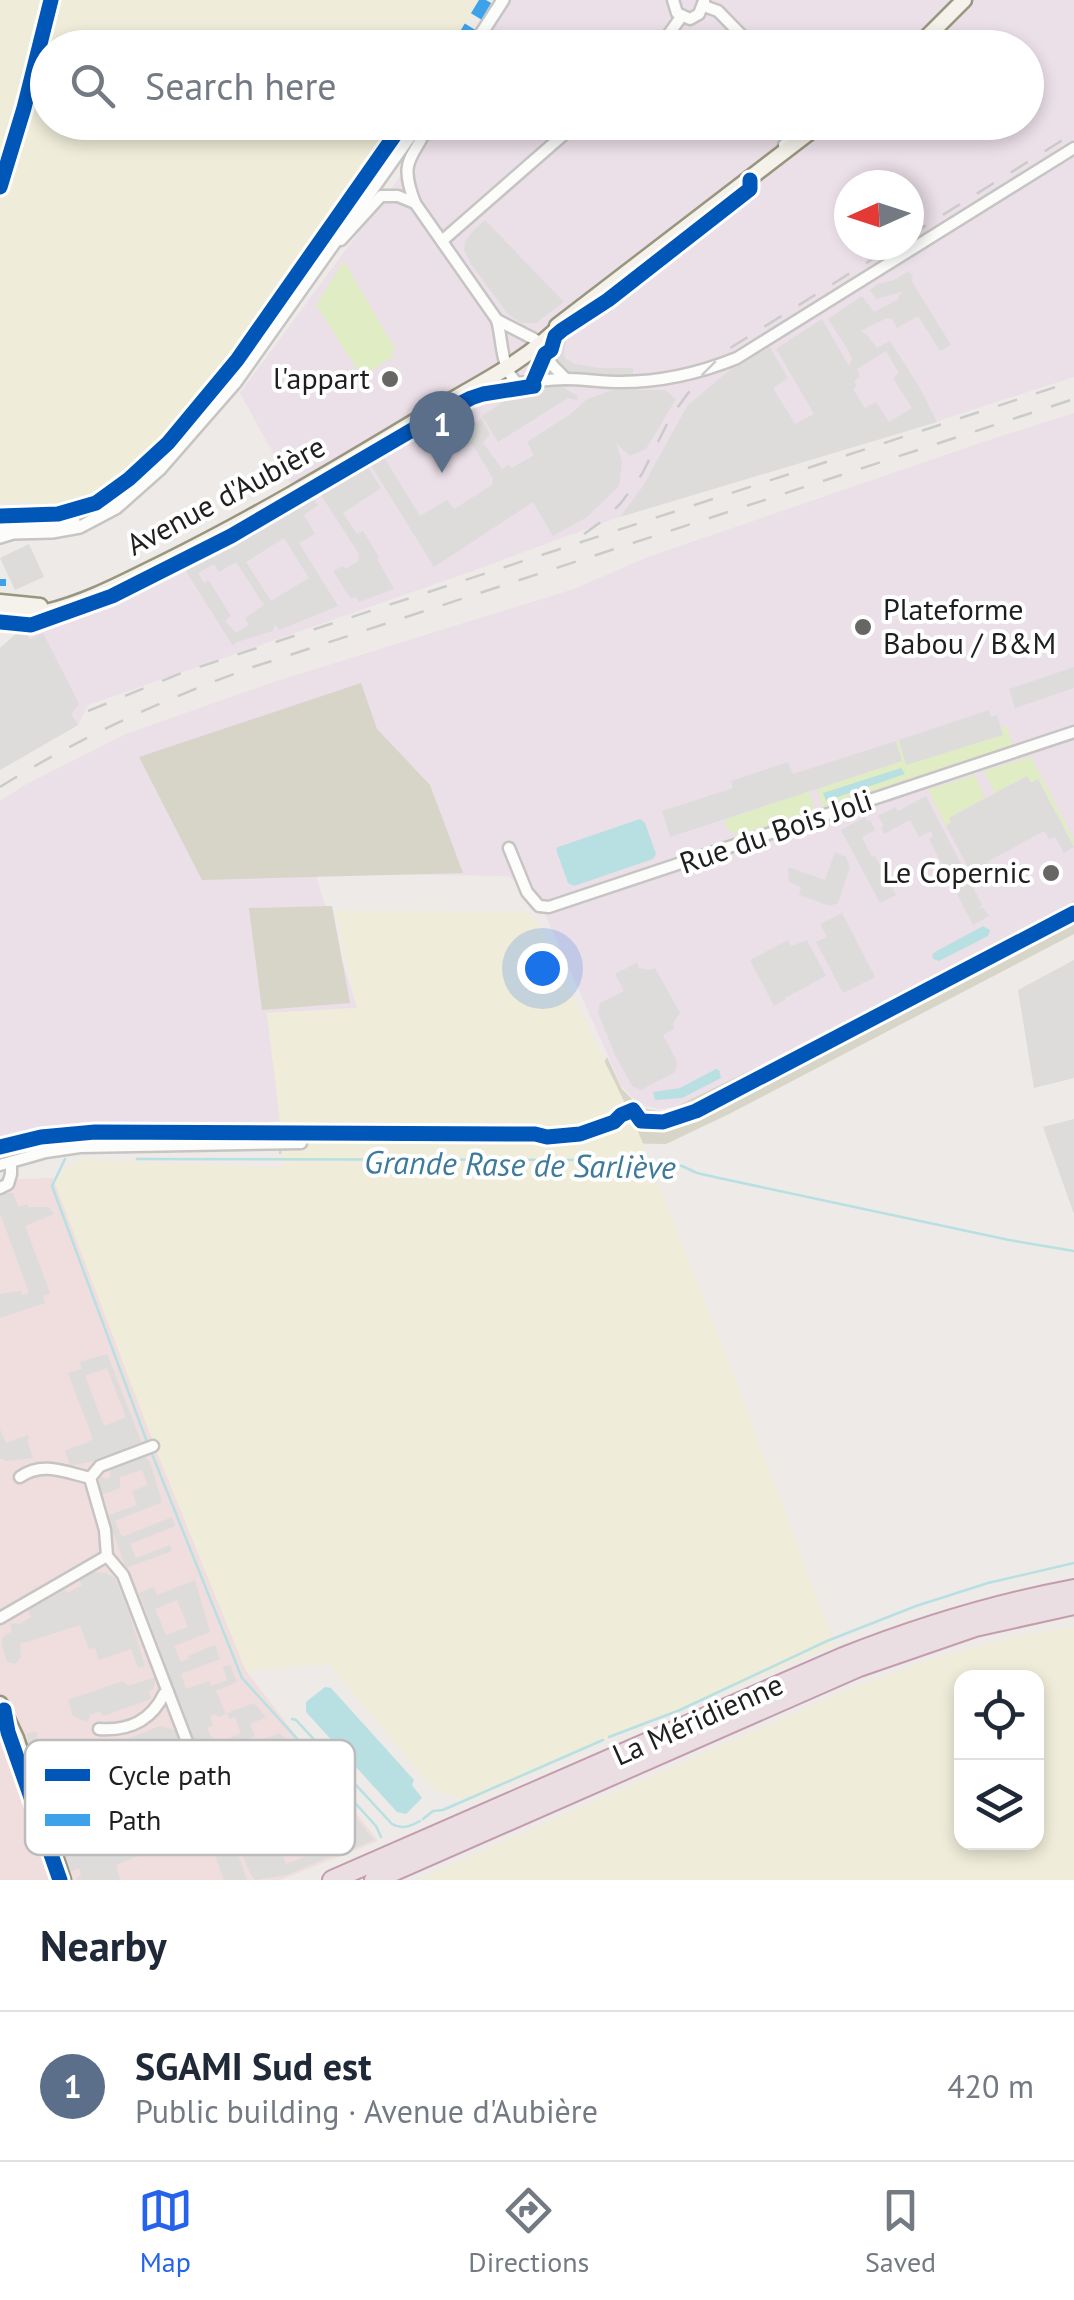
<!DOCTYPE html>
<html lang="en">
<head>
<meta charset="utf-8">
<style>
  :root { --surface:#fff; --page:#f2f2f3; --text:#1f2937; --muted:#747a83; --line:#e0e1e3; --accent:#2563eb }
  body { margin:0; font-family:"PT Sans",sans-serif; background:var(--page); color:var(--text) }
  .controls { position:absolute; right:30px; bottom:30px; display:grid; overflow:hidden; border-radius:20px; box-shadow:0 5px 15px #0003 }
  .controls button { width:90px; height:90px; display:grid; place-items:center; padding:0; border:0; border-bottom:2px solid var(--line); background:var(--surface); color:var(--text); font:50px sans-serif }
  .compass { position:absolute; left:834px; top:170px; width:90px; height:90px; border-radius:50%; background:var(--surface); box-shadow:0 5px 15px #0003; rotate:267deg }
  .you { position:absolute; left:542px; top:968px; width:35px; height:35px; margin:-25px; border:8px solid #fff; border-radius:50%; background:#1a73e8; box-shadow:0 0 0 15px #1a73e833 }
  .badge { display:grid; place-items:center; width:65px; height:65px; border-radius:50%; background:var(--accent); color:#fff; font-size:32px; font-weight:700 }
  .pin { position:absolute; translate:-50% -82px; filter:drop-shadow(0 2px 5px #0008) }
  .pin::after { content:''; position:absolute; top:52px; width:35px; height:30px; background:inherit; clip-path:polygon(0 0,100% 0,50% 100%) }
  .list { margin:0; padding:0; list-style:none }
  h2 { display:flex; justify-content:space-between; align-items:center; height:130px; margin:0; padding:0 40px; font-size:42px }
  h2 small { font-size:32px; font-weight:400; color:var(--muted) }
  .list li { display:grid; grid-template-columns:65px 1fr auto; gap:30px; align-items:center; box-sizing:border-box; height:150px; padding:0 40px; border-top:2px solid var(--line) }
  .list b { display:block; font-size:38px; white-space:nowrap }
  .list p { margin:0; font-size:32px; white-space:nowrap; color:var(--muted) }
  .list em { font-size:32px; font-style:normal; color:var(--muted) }
  .icon { flex:none; width:55px; height:55px; fill:none; stroke:currentColor; stroke-width:2; stroke-linecap:round; stroke-linejoin:round }
  .map { position:relative; flex:none; width:1074px; height:1880px; overflow:hidden }
  .search { position:absolute; background:var(--surface); box-shadow:0 5px 15px #0003; left:30px; right:30px; top:30px; height:110px; display:flex; align-items:center; gap:25px; box-sizing:border-box; padding:0 35px; border-radius:55px; color:var(--muted); font-size:38px }
  .sheet { height:280px; background:var(--surface) }
  nav { display:flex; justify-content:space-around; align-items:center; box-sizing:border-box; height:140px; border-top:2px solid var(--line); background:var(--surface); font-size:28px; color:var(--muted) }
  nav a { display:grid; justify-items:center; gap:5px }
  nav .on { color:var(--accent) }
  .map>svg:first-child { display:block }
</style>
</head>
<body>
<div class="map">
<svg width="1074" height="1880" viewBox="0 0 1074 1880">
  <rect width="100%" height="100%" fill="#edeae7"/>
  <polygon fill="#f0ddde" points="53,1178 159,1457 246,1671 378,1841 280,1880 0,1880 0,1180"/>
  <g fill="#ebdfe8" fill-rule="evenodd">
    <path d="M510 0H1074V377L907 431 619 517 464 574 88 705 78 725 0 770V648L16 634 44 628 190 562 300 501 240 393 413 159 435 123 1026 122V48L481 47ZM849 185H909V245H849Z"/>
    <polygon points="1074,413 1074,907 802,1053 674,1107 660,1109 645,1106 633,1098 621,1085 539,901 508,876 315,873 357,1008 267,1013 280,1121 271,1122 271,1127 163,1131 75,1130 0,1142 0,801 27,784 126,734 274,682 574,589 648,557 989,440"/>
  </g>
  <g fill="#d7d4c8">
    <polygon points="361,683 377,729 430,785 463,873 202,880 139,757"/>
    <polygon points="1074,901 1074,934 729,1114 666,1144 615,1143 411,1154 279,1154 279,1131 404,1130 603,1064 607,1057 622,1089 641,1108 665,1112 765,1063"/>
    <polygon points="332,906 350,1003 262,1010 249,908"/>
  </g>
  <g fill="#efecd9" fill-rule="evenodd">
    <polygon points="0,0 478,0 480,3 450,47 48,48 48,122 400,123 299,270 216,382 187,417 136,469 110,491 91,501 64,505 14,501 0,503"/>
    <polygon points="336,911 523,912 534,916 636,1126 740,1392 835,1645 629,1730 471,1800 434,1790 329,1664 246,1671 159,1457 53,1178 81,1159 282,1168 280,1121 267,1013 357,1008"/>
    <path d="M1074 1627V1880H427L424 1877 845 1691 936 1658 1013 1637ZM962 1678H1036V1842H962Z"/>
  </g>
  <g fill="#dfecc4">
    <polygon points="344,261 395,349 391,352 394,356 362,377 316,305"/>
    <polygon points="1007,726 1012,745 823,807 817,789 902,761 896,741 899,740 907,765 1002,734 1001,728"/>
    <polygon points="1031,757 1074,840 1074,846 1038,780 1031,783 1027,776 995,793 984,771"/>
    <polygon points="975,775 985,798 950,817 952,823 946,826 928,790"/>
    <polygon points="809,791 815,810 738,835 728,830 724,820"/>
  </g>
  <g fill="#dddcdb" fill-rule="evenodd">
    <polygon points="485,220 564,302 536,323 521,323 507,313 471,264 464,250 465,241 472,232"/>
    <path d="M909 271 913 277 911 280 951 345 940 351 918 316 897 328 892 319 887 318 861 331 867 335 877 348 890 341 920 388 937 422 620 517 643 486 687 406 733 367 770 347 788 378 773 388 795 424 814 414 776 349 822 319 849 366 852 359 848 350 828 319 862 296 874 312 897 300 902 292 876 299 870 290 878 284 894 280ZM886 351 899 373 893 378 912 408 889 422 876 402 865 408 853 389 857 386 854 381 860 377 857 369Z"/>
    <polygon points="615,298 617,304 566,340 564,355 566,359 575,364 599,368 633,368 633,375 586,376 567,373 559,365 554,352 557,339"/>
    <polygon points="561,386 578,396 577,400 568,398 498,442 482,416 521,390"/>
    <polygon points="612,390 665,390 676,399 646,449 630,456 616,443 622,461 619,486 587,517 553,536 533,502 434,567 369,462 382,454 420,516 447,500 454,509 492,485 493,478 472,444 463,449 453,435 464,426 462,415 469,411 475,423 482,419 490,434 483,443 502,469 509,465 512,468 534,455 527,442 572,413 587,399"/>
    <polygon points="366,464 381,488 343,513 357,534 363,531 379,557 377,559 394,589 359,602 356,597 351,599 333,571 343,566 346,569 358,561 359,554 319,492"/>
    <path d="M313 499 318 505 304 515 315 534 299 543 338 606 279 630 275 624 273 631 237 642 233 646 182 565 280 512 295 505 298 508ZM284 538 309 578 271 601 246 562ZM236 562 264 605 245 618 249 625 236 633 225 621 231 616 211 584 208 580 204 583 198 573 214 564 219 572Z"/>
    <polygon points="29,544 44,577 15,590 0,558"/>
    <polygon points="26,633 30,639 43,633 79,704 71,714 78,725 0,770 0,648 16,634"/>
    <polygon points="1074,667 1074,688 1015,708 1009,689"/>
    <polygon points="989,710 991,717 997,715 1003,735 906,765 899,740"/>
    <polygon points="896,741 902,761 670,837 662,811 733,788 731,781 788,762 793,774"/>
    <polygon points="1027,776 1031,783 1038,779 1074,847 1064,853 1055,837 1049,839 1044,831 987,862 994,875 977,884 946,826 951,823 949,818"/>
    <polygon points="926,796 982,905 978,908 983,908 989,916 973,925 929,839 933,837 931,831 919,837 910,820 884,834 881,828 884,826 878,816 895,807 898,811"/>
    <polygon points="865,817 867,821 870,820 875,830 862,837 872,857 875,856 896,895 880,903 841,830"/>
    <polygon points="835,852 846,857 850,867 838,903 830,906 799,895 801,887 789,882 788,867 825,880"/>
    <polygon points="842,913 875,977 843,993 816,942 827,937 820,924"/>
    <polygon points="788,940 791,946 807,940 826,976 785,998 785,1000 774,1006 750,960"/>
    <polygon points="1074,960 1074,1078 1034,1088 1018,990"/>
    <polygon points="637,963 639,968 650,970 655,968 680,1013 673,1023 674,1029 663,1035 677,1062 675,1072 641,1090 632,1086 615,1055 598,1012 600,1003 624,991 615,974"/>
    <polygon points="1074,1119 1074,1214 1043,1127"/>
    <polygon points="0,1193 13,1193 18,1207 27,1204 28,1207 49,1207 54,1214 25,1226 50,1293 43,1296 45,1303 0,1318 0,1294 21,1291 23,1295 29,1293 0,1213"/>
    <path d="M107 1354 142 1444 99 1460 70 1466 65 1450 86 1443 93 1439 68 1373 82 1369 80 1362ZM107 1368 126 1417 104 1426 85 1376Z"/>
    <polygon points="0,1429 6,1443 28,1435 29,1438 27,1440 33,1458 6,1461 0,1458"/>
    <polygon points="144,1456 150,1462 162,1502 115,1521 122,1537 172,1517 175,1526 130,1544 136,1558 170,1545 172,1551 126,1568 107,1516 137,1505 132,1491 148,1485 142,1470 120,1477 120,1488 99,1496 98,1492 100,1477 107,1479 111,1476 109,1469"/>
    <polygon points="94,1572 106,1573 115,1578 130,1616 145,1666 138,1668 131,1649 99,1660 95,1648 89,1649 80,1625 20,1644 21,1657 15,1664 7,1662 2,1646 2,1638 12,1631 10,1623 20,1624 31,1617 28,1610 65,1590 68,1593 82,1585 79,1580"/>
    <path d="M195 1580 210 1632 174 1646 181 1662 189 1659 188 1656 215 1645 220 1659 181 1674 186 1689 209 1681 211 1686 227 1680 223 1667 230 1665 237 1682 216 1691 226 1714 218 1717 216 1714 210 1716 213 1725 207 1728 214 1743 241 1734 235 1717 229 1719 227 1713 254 1703 266 1717 250 1724 255 1736 201 1760 139 1593 154 1587 157 1595ZM177 1600 188 1627 166 1635 155 1609Z"/>
    <polygon points="156,1677 153,1689 149,1692 151,1699 103,1716 100,1711 90,1715 88,1722 73,1716 68,1700 123,1681 128,1686"/>
    <polygon points="160,1726 175,1730 179,1741 175,1748 178,1756 184,1761 195,1817 161,1830 166,1845 116,1865 120,1880 76,1880 81,1874 79,1868 70,1872 49,1808 87,1794 89,1798 79,1803 97,1848 141,1831 131,1802 137,1799 130,1783 124,1785 109,1746"/>
    <polygon points="37,1732 39,1762 85,1758 96,1788 51,1805 28,1744 27,1733"/>
    <polygon points="280,1733 303,1762 276,1773 265,1745 232,1758 245,1792 224,1805 202,1763"/>
    <polygon points="326,1788 342,1800 374,1840 341,1854 339,1850 347,1842 339,1818 322,1824 312,1799 268,1817 286,1864 331,1847 334,1855 287,1875 255,1880 249,1871 238,1843 234,1842 247,1880 224,1880 212,1847 252,1831 249,1820 254,1818 253,1814"/>
  </g>
  <g fill="#b8e0e2">
    <polygon points="901,768 905,774 826,801 823,793"/>
    <polygon points="640,819 645,823 656,854 653,859 574,886 568,883 556,849 558,847"/>
    <polygon points="983,926 990,930 988,936 939,961 933,959 932,955 935,952"/>
    <polygon points="716,1069 719,1070 721,1078 682,1098 655,1100 653,1092 680,1088"/>
    <polygon points="325,1687 331,1688 414,1780 412,1785 422,1798 406,1814 397,1812 306,1712 306,1702"/>
  </g>
  <g fill="none" stroke-linecap="round" stroke-linejoin="round">
    <g stroke="#b8e0e2" stroke-width="2.5">
      <polyline points="65,1159 52,1186 147,1442"/>
      <polyline points="137,1159 615,1160 682,1166 697,1173 719,1178 1009,1240 1074,1251"/>
      <polyline points="152,1454 242,1678 376,1826 381,1837"/>
      <path d="M292 1719 296 1720 392 1824C402 1830 411 1826 420 1821"/>
      <polyline points="609,1737 680,1710 827,1641 916,1606 988,1583 1074,1563"/>
      <polyline points="423,1819 433,1811 443,1810 603,1740"/>
    </g>
    <g stroke="#c6c5c3" stroke-width="15">
      <g id="minor">
        <polyline points="673,0 677,13 690,19 699,14 704,1"/>
        <polyline points="704,6 718,11 754,48"/>
        <polyline points="659,48 681,17"/>
        <path d="M429 122C415 160 397 156 415 203L497 320C503 342 500 366 517 383 533 382 549 379 565 379 583 379 602 382 621 382 661 382 700 373 737 358L1074 148"/>
        <polyline points="784,145 795,134 801,122"/>
        <polyline points="341,240 381,196 398,196 415,203"/>
        <polyline points="443,240 578,122"/>
        <polyline points="497,320 536,340 553,366 566,379"/>
        <polyline points="478,388 517,383"/>
        <polyline points="509,848 527,892 539,906 549,907 1074,732"/>
        <path d="M0 1153C91 1130 185 1139 278 1138L290 1141"/>
        <polyline points="0,1165 46,1152 80,1147 301,1143"/>
        <polyline points="0,1188 8,1184 11,1174 11,1162"/>
        <path d="M20 1477C42 1461 65 1472 90 1478"/>
        <polyline points="90,1478 105,1530 107,1556 123,1575 211,1804 218,1816 228,1822"/>
        <polyline points="90,1478 100,1466 153,1446"/>
        <polyline points="0,1618 107,1556"/>
        <path d="M99 1729C129 1731 151 1721 164 1694L168 1692"/>
      </g>
    </g>
    <g stroke="#c6c5c3" stroke-width="16">
      <g id="tertiary">
        <polyline points="472,48 503,0"/>
        <polyline points="0,527 19,523 74,521"/>
        <polyline points="0,537 13,533 52,532 80,527 116,508 160,469 235,383 420,122"/>
      </g>
    </g>
    <g stroke="#98967e" stroke-width="19">
      <g id="secondary">
        <polyline points="916,48 964,0"/>
        <polyline points="557,326 823,122"/>
        <polyline points="0,602 40,606"/>
        <path d="M0 614C16 615 30 616 46 612 88 602 126 581 165 562 252 519 336 469 419 419 468 389 525 364 565 321"/>
        <polyline points="0,1704 16,1738 63,1880"/>
      </g>
    </g>
    <g stroke="#c49cae" stroke-width="22">
      <g id="motorway">
        <path d="M332 1880 843 1657C919 1627 994 1604 1074 1589"/>
        <polyline points="374,1880 859,1667 975,1627 1074,1605"/>
      </g>
    </g>
    <use href="#minor" stroke="#fcfcfb" stroke-width="10"/>
    <use href="#tertiary" stroke="#fcfcfb" stroke-width="11"/>
    <use href="#secondary" stroke="#f4f2ea" stroke-width="14"/>
    <use href="#motorway" stroke="#eadee2" stroke-width="18"/>
    <g stroke="#cbcbca" stroke-width="2.5" stroke-dasharray="20 20" stroke-linecap="butt">
      <polyline points="909,236 1074,133"/>
      <polyline points="584,534 605,519 621,503 642,474 670,418 699,378 727,350 895,245"/>
      <polyline points="88,711 184,672 254,649 1074,381"/>
      <path d="M0 787C80 737 164 699 253 667L1074 399"/>
    </g>
    <g stroke="#3da2ea" stroke-width="12" stroke-dasharray="25 12" stroke-linecap="butt">
      <polyline points="457,48 486,0"/>
      <polyline points="0,579 0,586"/>
    </g>
    <g stroke="#fff" stroke-width="21">
      <g id="cycleway">
        <polyline points="0,187 24,108 51,0"/>
        <polyline points="0,516 58,514 96,503 129,479 168,443 237,360 404,122"/>
        <polyline points="0,622 31,625 112,596 231,536 436,416 471,398 483,394 534,386 533,382 545,354 551,350 555,336 562,330 608,300 750,189 750,180"/>
        <polyline points="0,1147 41,1137 95,1132 535,1134 547,1137 580,1134 614,1122 621,1115 633,1110 641,1121 663,1122 696,1111 1074,913"/>
        <polyline points="4,1710 8,1732 60,1880"/>
      </g>
    </g>
    <use href="#cycleway" stroke="#0057b8" stroke-width="15"/>
  </g>
  <g fill="#676665" stroke="#fff" stroke-width="4">
    <circle cx="390" cy="379" r="10"/>
    <circle cx="863" cy="627" r="10"/>
    <circle cx="1051" cy="873" r="10"/>
  </g>
  <g text-anchor="middle" stroke-width="8" stroke-linejoin="round" paint-order="stroke">
    <g font-size="30" fill="#1f1f1f" stroke="#fff" text-anchor="end">
      <text x="370" y="389">l'appart</text>
      <text x="883" y="620" text-anchor="start">Plateforme<tspan x="883" dy="34">Babou / B&amp;M</tspan></text>
      <text x="1031" y="883">Le Copernic</text>
    </g>
    <g font-size="30" fill="#1f1f1f" stroke="#fff">
      <text transform="translate(226 496) rotate(-28)" y="10">Avenue d'Aubière</text>
      <text transform="translate(776 832) rotate(-19)" y="10">Rue du Bois Joli</text>
      <text transform="translate(698 1720) rotate(-24)" y="10">La Méridienne</text>
    </g>
    <g font-size="32" font-style="italic" fill="#3e7a9b" stroke="#fff">
      <text transform="translate(520 1165) rotate(1)" y="11">Grande Rase de Sarliève</text>
    </g>
  </g>
  <rect x="25" y="1740" width="330" height="115" rx="15" fill="#fff" stroke="#bcbcbc" stroke-width="2.5"/>
  <rect x="45" y="1769" width="45" height="12" fill="#0057b8"/>
  <rect x="45" y="1814" width="45" height="12" fill="#3da2ea"/>
  <g font-size="28" fill="#1f1f1f">
    <text x="108" y="1785">Cycle path</text>
    <text x="108" y="1830">Path</text>
  </g>
</svg>
<div class="controls">
<button><svg class="icon" aria-label="locate" viewBox="0 0 24 24"><circle cx="12" cy="12" r="6"/><path d="M12 2v4M12 18v4M2 12h4M18 12h4"/></svg></button>
<button><svg class="icon" aria-label="layers" viewBox="0 0 24 24"><path d="M12 4l9 5-9 5-9-5zM3 14l9 5 9-5"/></svg></button>
</div>
<svg class="compass" viewBox="-18 -18 36 36"><path d="M0-13l5 13h-10z" fill="#e53935"/><path d="M0 13l5-13h-10z" fill="#747a83"/></svg>
<div class="you"></div>
<div class="pin badge" style="left:442px;top:473px;background:#5c6f8a">1</div>
<div class="search"><svg class="icon" aria-label="search" viewBox="0 0 24 24"><circle cx="10" cy="10" r="6"/><path d="M15 15l6 6"/></svg>Search here</div>
</div>
<section class="sheet">
<h2>Nearby<small></small></h2>
<ul class="list">
<li><span class="badge" style="background:#5c6f8a">1</span><div><b>SGAMI Sud est</b><p>Public building · Avenue d'Aubière</p></div><em>420 m</em></li>
</ul>
</section>
<nav>
<a class="on"><svg class="icon" aria-label="map" viewBox="0 0 24 24"><path d="M3 6l6-2 6 2 6-2v14l-6 2-6-2-6 2zM9 4v14M15 6v14"/></svg>Map</a>
<a><svg class="icon" aria-label="directions" viewBox="0 0 24 24"><path d="M12 3l9 9-9 9-9-9zM9 14v-3h6M13 9l2 2-2 2"/></svg>Directions</a>
<a><svg class="icon" aria-label="saved" viewBox="0 0 24 24"><path d="M7 4h10v16l-5-4-5 4z"/></svg>Saved</a>
</nav>
</body>
</html>
